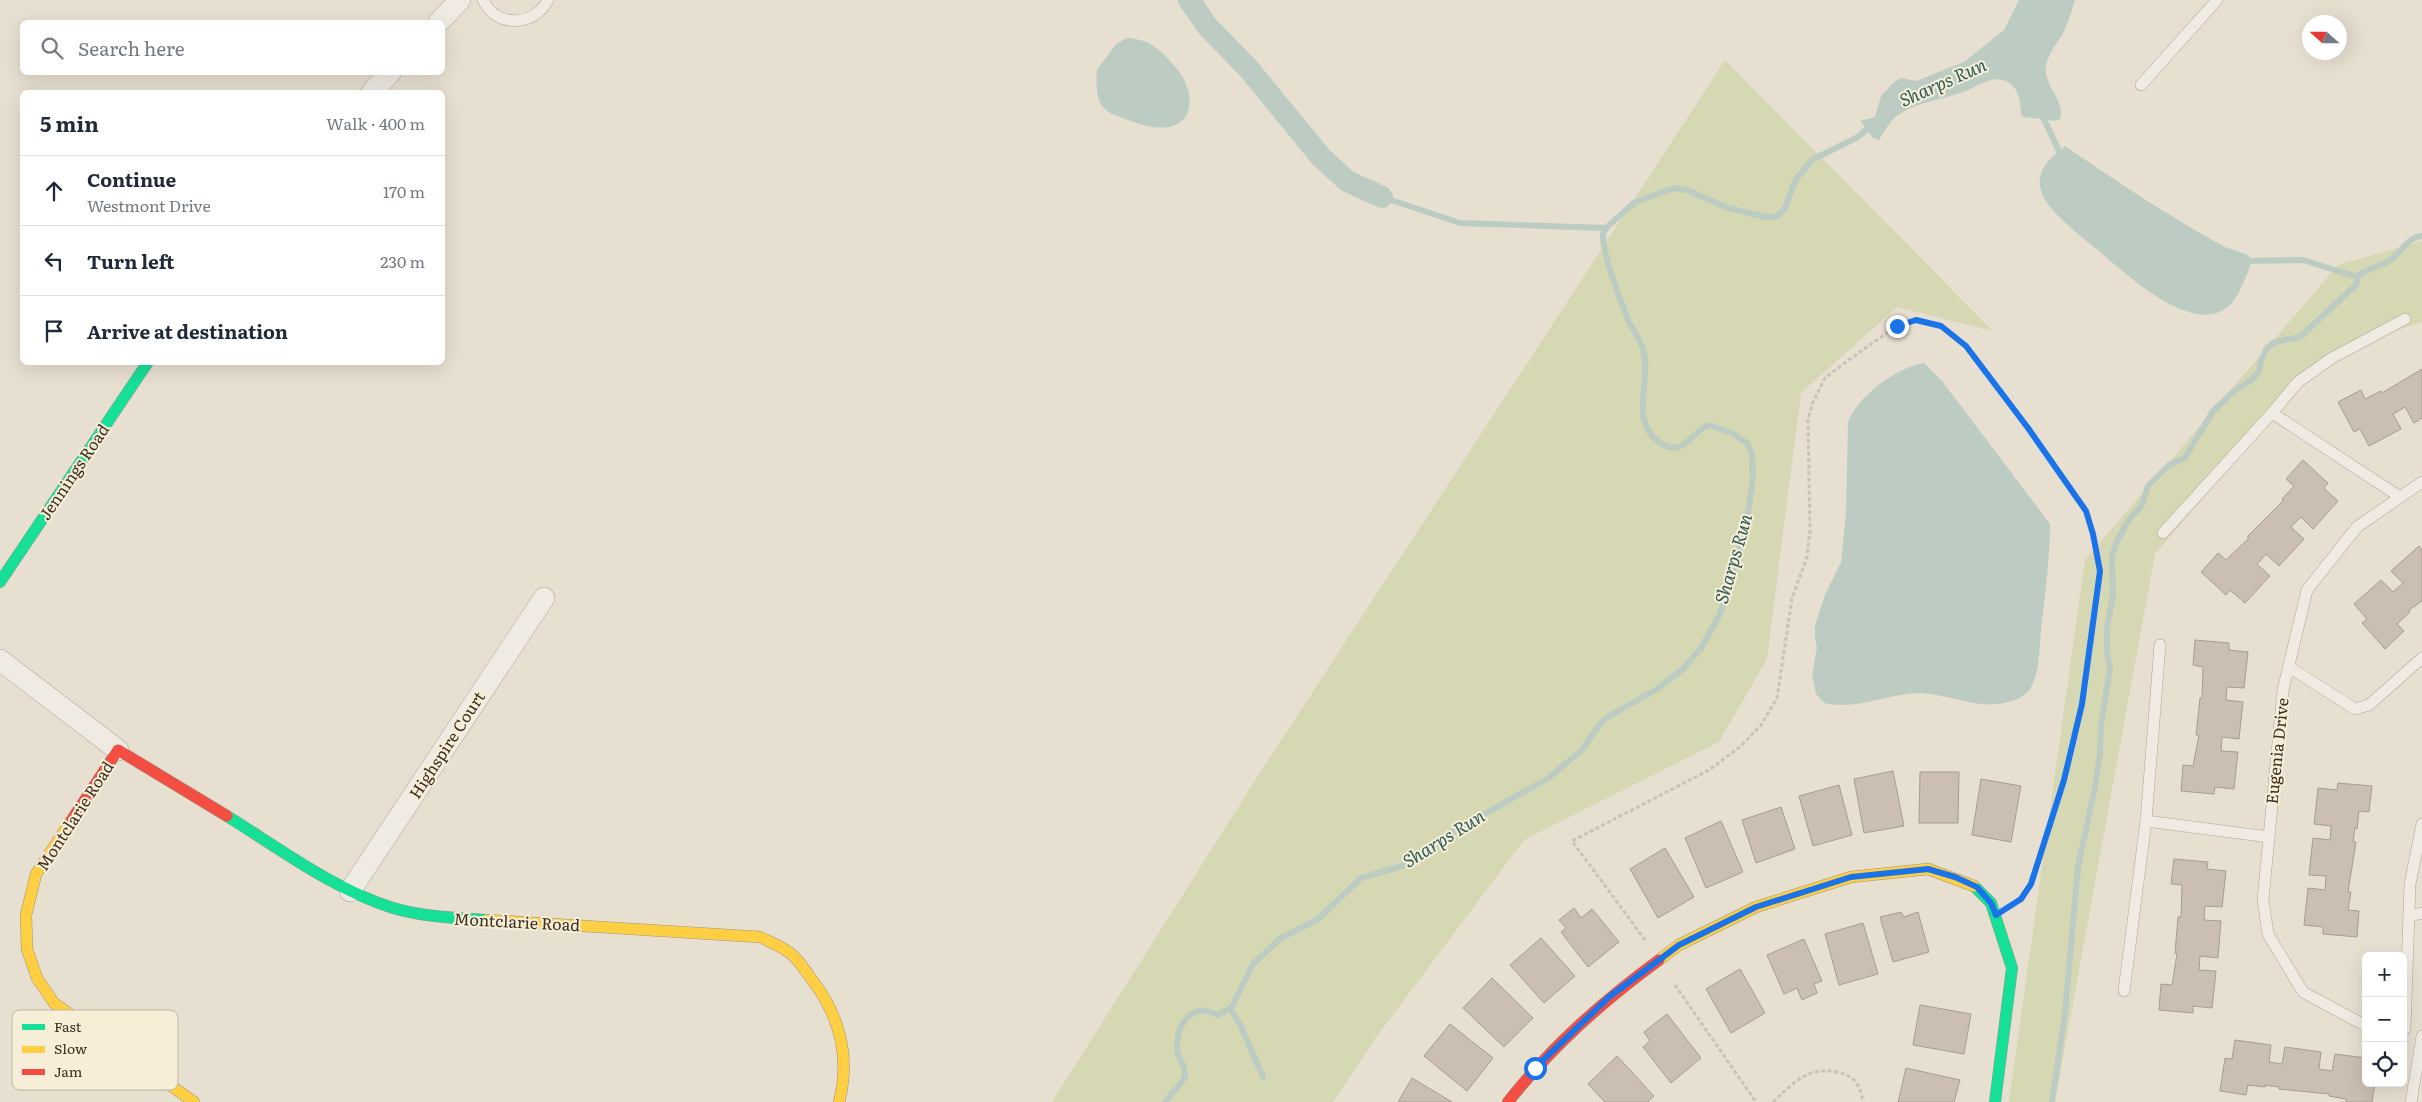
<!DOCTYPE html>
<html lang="en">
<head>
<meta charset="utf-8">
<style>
  :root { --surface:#fff; --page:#f6f6f7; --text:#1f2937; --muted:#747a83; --line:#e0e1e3 }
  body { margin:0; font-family:Literata,serif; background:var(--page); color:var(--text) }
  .controls { position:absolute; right:15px; bottom:15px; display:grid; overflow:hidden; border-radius:8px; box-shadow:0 5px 20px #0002 }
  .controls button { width:45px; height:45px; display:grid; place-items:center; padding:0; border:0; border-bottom:1px solid var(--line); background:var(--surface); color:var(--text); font:25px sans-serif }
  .compass { position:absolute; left:2302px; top:15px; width:45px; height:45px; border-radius:50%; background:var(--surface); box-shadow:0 5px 20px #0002; rotate:291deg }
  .stop { position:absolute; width:15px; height:15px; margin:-11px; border:4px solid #1a73e8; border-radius:50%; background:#fff }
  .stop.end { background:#1a73e8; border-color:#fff; box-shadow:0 1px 5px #0008 }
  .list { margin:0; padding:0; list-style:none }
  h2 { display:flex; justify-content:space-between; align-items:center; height:65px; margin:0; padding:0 20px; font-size:21px }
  h2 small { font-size:16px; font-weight:400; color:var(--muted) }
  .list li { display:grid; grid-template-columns:32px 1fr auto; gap:15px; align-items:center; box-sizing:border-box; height:70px; padding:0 20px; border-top:1px solid var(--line) }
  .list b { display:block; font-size:19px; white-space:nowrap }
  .list p { margin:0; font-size:16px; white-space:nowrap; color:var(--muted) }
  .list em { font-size:16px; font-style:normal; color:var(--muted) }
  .icon { flex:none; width:28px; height:28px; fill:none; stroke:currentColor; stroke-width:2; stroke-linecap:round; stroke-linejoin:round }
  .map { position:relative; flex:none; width:2422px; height:1102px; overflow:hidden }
  .search { position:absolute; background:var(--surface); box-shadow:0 5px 20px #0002; left:20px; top:20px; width:425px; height:55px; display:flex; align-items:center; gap:12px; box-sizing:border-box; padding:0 18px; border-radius:8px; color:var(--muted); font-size:19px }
  .panel { position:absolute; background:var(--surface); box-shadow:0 5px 20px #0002; left:20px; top:90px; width:425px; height:275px; border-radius:8px }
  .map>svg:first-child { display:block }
</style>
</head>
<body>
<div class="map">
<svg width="2422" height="1102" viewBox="0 0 2422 1102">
  <rect width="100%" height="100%" fill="#e7e0d1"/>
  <g fill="#d6d7b3">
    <polygon points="1725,60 1993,331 1897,307 1801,393 1767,659 1719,742 1524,840 1378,1035 1333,1102 1052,1102 1261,771"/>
    <polygon points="2422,241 2422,322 2327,354 2155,554 2055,1102 2009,1102 2085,560 2338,265"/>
  </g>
  <g fill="#bcccc2">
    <path d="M2019 0H2075C2072 9 2070 18 2066 26 2061 41 2044 56 2046 72 2047 88 2066 104 2060 119L2056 121 2023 117 2021 114C2021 101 2018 84 2003 80 1989 76 1975 88 1963 92 1941 100 1918 102 1898 115 1889 121 1885 131 1879 140L1873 138 1860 121 1875 117 1881 96 1894 82 1901 78 1916 81 1964 62 2004 30Z"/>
    <path d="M1127 38C1151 39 1162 51 1177 69 1189 83 1199 114 1175 125 1161 132 1137 124 1123 118 1116 115 1107 113 1103 107 1096 100 1096 79 1097 70L1116 44Z"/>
    <path d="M2065 146C2116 181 2167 215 2221 245 2230 250 2241 251 2249 256 2253 266 2245 278 2241 288 2212 355 2131 278 2100 252 2083 237 2042 209 2040 186 2038 167 2052 157 2065 146Z"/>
    <path d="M1924 363 1942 381 2050 524C2050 559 2045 594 2041 630 2039 648 2040 673 2030 689 2024 698 2013 701 2004 703 1976 709 1948 694 1921 693 1888 693 1857 711 1824 703L1816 694 1812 675 1817 648 1815 638V626L1824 597 1841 562 1846 513 1848 423C1856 397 1897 367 1924 363Z"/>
  </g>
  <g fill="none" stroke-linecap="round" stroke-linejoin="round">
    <g stroke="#bcccc2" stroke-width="6">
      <polyline points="2041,113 2059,151 2064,157"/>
      <polyline points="1382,197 1460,223 1606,228"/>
      <polyline points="2244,261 2303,260 2357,277"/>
      <path d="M2357 277C2367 268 2384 266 2392 259 2400 252 2410 236 2422 236"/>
      <polyline points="1230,1009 1240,1024 1263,1077"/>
      <path d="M1165 1102C1170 1094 1184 1083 1185 1075 1186 1066 1178 1058 1177 1049 1176 1035 1183 1014 1199 1011 1206 1009 1211 1013 1218 1015L1232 1007 1253 964 1281 938 1317 920 1361 878 1409 864 1452 832 1547 779 1582 750 1597 728 1606 718 1657 689 1683 669 1701 648 1720 614 1734 568 1747 520 1753 477 1752 454 1747 443 1732 433 1709 425C1693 430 1685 456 1664 445 1627 425 1651 383 1644 353 1642 342 1634 332 1629 322 1621 302 1602 254 1603 234L1606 228 1635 202 1674 188 1687 190 1728 208 1766 217H1775L1784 210 1796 179 1812 160 1858 137 1873 124"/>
      <polyline points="2052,1102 2065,1013 2078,867 2095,787 2100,754 2101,725 2110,669 2107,651 2107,628 2113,595 2112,556 2117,541 2128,521 2142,505 2148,486 2169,465 2185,458 2213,411 2233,392 2254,378 2259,371 2261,360 2267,348 2275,342 2300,337 2357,284 2357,277"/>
    </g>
    <polyline stroke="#bcccc2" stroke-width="22" points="1189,0 1208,27 1248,68 1321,157 1347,181 1382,197"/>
  </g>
  <g fill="#cbbfb2" stroke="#a89c90">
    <polygon points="2422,369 2422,418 2414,423 2405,407 2393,414 2401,429 2369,446 2360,429 2354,432 2338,402 2361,390 2365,399 2381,391 2382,393"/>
    <polygon points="2303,460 2328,483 2324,488 2338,501 2313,529 2301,517 2291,527 2304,539 2279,566 2266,554 2257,564 2270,576 2245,603 2230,590 2226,595 2201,572 2218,553 2226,560 2249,538 2247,537 2283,501 2282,499 2294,486 2286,479"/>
    <polygon points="2419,546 2422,550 2422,601 2409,610 2410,612 2397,624 2404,631 2385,649 2362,623 2367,619 2354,604 2381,580 2393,592 2403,583 2391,571"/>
    <polygon points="2195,640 2229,643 2229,650 2248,652 2244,688 2227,687 2226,700 2243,702 2239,739 2222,737 2221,751 2238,752 2234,789 2215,787 2214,794 2181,791 2183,765 2193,766 2199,735 2196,735 2200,698 2202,698 2203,667 2193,665"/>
    <polygon points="1893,771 1904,826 1864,833 1854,779"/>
    <polygon points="1920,772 1959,772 1958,823 1919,823"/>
    <polygon points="1981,779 2021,786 2011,842 1972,835"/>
    <polygon points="2338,783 2372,786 2369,812 2359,811 2357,829 2355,828 2353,842 2356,842 2348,892 2351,892 2348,910 2359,911 2357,937 2323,934 2323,927 2304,925 2308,888 2325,890 2326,876 2309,875 2313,838 2330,840 2331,826 2314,824 2318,788 2337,790"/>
    <polygon points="1839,785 1852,835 1813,846 1799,796"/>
    <polygon points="1781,807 1795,849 1756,863 1742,820"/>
    <polygon points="1721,821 1743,872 1706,888 1685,838"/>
    <polygon points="1665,848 1694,897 1658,918 1630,869"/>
    <polygon points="2174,859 2208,862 2207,869 2226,871 2222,907 2205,906 2204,920 2221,921 2218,958 2200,956 2199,970 2216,971 2212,1008 2193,1006 2193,1013 2159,1010 2161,984 2172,985 2177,954 2175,953 2178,917 2181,917 2182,885 2171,884"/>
    <polygon points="1574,908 1581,918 1592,909 1619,942 1588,967 1561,932 1566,928 1559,920"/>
    <polygon points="1901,912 1904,917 1918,912 1929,952 1893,962 1880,917"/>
    <polygon points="1863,923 1878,974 1839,985 1825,934"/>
    <polygon points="1541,938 1575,976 1544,1003 1510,965"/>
    <polygon points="1804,939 1822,981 1814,984 1817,993 1802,1000 1797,988 1784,994 1767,955"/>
    <polygon points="1740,969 1765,1013 1731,1033 1706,989"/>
    <polygon points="1492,978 1533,1018 1504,1047 1463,1008"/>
    <polygon points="1920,1005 1971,1014 1964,1054 1913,1045"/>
    <polygon points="1667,1014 1701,1058 1671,1083 1643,1047 1650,1041 1644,1032"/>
    <polygon points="1450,1024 1493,1058 1467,1091 1424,1056"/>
    <polygon points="2235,1040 2271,1045 2269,1062 2282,1064 2285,1047 2321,1052 2319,1069 2332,1071 2335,1054 2366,1058 2366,1083 2375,1083 2372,1102 2346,1102 2346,1099 2329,1096 2329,1094 2279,1089 2279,1087 2265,1085 2265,1087 2248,1085 2246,1095 2220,1091 2225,1058 2232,1059"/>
    <polygon points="1617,1056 1654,1096 1648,1102 1605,1102 1588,1084"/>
    <polygon points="1906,1068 1960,1080 1954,1102 1898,1102"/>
    <polygon points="1412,1078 1452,1102 1398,1102"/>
  </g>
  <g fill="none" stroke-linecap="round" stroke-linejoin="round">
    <g stroke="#ada599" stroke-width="12">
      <g id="lane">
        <path d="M483 0C496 28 534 27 548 0"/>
        <polyline points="2141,85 2217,0"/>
        <polyline points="2272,413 2298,382 2332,358 2405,319"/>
        <polyline points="2163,533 2272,413 2400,497"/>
        <polyline points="2289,667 2355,709 2369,705 2422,658"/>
        <polyline points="2146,821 2160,645"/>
        <polyline points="2409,916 2422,913"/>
        <polyline points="2124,991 2146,821 2269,837"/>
        <polyline points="2366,1026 2303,992 2268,934 2263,900 2283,690 2307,590 2357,527 2422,482"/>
        <polyline points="2405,1029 2410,884 2422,824"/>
        <polyline points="2411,1102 2422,1036"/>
      </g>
    </g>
    <g stroke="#ada599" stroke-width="22">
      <g id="street">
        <polyline points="439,22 460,0"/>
        <polyline points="372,92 391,72"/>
        <polyline points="0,660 118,750"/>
        <polyline points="350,891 544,598"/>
      </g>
    </g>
    <g stroke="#9c958a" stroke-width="12">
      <g id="fast">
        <polyline points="0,582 148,362"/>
        <path d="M227 816C280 849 333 889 393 908 424 917 456 918 487 920"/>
        <polyline points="1974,886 1991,903 2012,968 1995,1102"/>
      </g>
    </g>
    <g stroke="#9c958a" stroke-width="12">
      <g id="slow">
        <polyline points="71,821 36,874 26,915 27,949 37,978 54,1003 194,1102"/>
        <path d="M487 920 760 937C770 942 781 946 790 953 798 959 804 969 810 977 839 1014 851 1056 839 1102"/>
        <polyline points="1659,960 1679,945 1756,907 1851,877 1928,869 1974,886"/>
      </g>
    </g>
    <g stroke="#9c958a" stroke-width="12">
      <g id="jam">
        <polyline points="71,821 118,750 227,816"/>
        <path d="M1508 1102C1552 1046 1602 1002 1659 960"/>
      </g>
    </g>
    <g stroke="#c8c2b9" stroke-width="3" stroke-dasharray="4 2.5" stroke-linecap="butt">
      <polyline points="1645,940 1572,841 1709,770 1740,747 1761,725 1777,698 1792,598 1807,557 1810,530 1808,419 1813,402 1825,378 1847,361 1897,326 1915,320 1941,326 1966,346 2028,428 2086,511 2093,534 2100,571 2082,704 2064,780 2031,884 2021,899 2015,902"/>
      <polyline points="1675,985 1756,1102"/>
      <path d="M1773 1102C1792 1084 1808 1066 1837 1072 1845 1074 1852 1076 1857 1084 1861 1089 1861 1096 1864 1102"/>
    </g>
    <use href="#lane" stroke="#efebe3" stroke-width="11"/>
    <use href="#street" stroke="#efebe3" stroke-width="21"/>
    <use href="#fast" stroke="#16e098" stroke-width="11"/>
    <use href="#slow" stroke="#ffcf43" stroke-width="11"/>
    <use href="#jam" stroke="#f24e42" stroke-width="11"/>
  </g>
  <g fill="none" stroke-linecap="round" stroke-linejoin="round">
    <polyline stroke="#1a73e8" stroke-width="6" points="1535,1068 1609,997 1659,960 1679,945 1756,907 1851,877 1928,869 1955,877 1977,887 1991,903 1996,915 2021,899 2031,884 2064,780 2082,704 2100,571 2093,534 2086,511 2028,428 1966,346 1941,326 1916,320 1897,326"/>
  </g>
  <g text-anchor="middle" stroke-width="4" stroke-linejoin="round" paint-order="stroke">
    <g font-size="16" fill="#3d2e20" stroke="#f7eed8">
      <text transform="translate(74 472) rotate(-56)" y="6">Jennings Road</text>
      <text transform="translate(447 745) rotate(-57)" y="6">Highspire Court</text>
      <text transform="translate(2277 751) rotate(-84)" y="6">Eugenia Drive</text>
      <text transform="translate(75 816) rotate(-57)" y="6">Montclarie Road</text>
      <text transform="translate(517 922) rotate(3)" y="6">Montclarie Road</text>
    </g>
    <g font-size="18" font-style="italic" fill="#2f5d5a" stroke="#f7eed8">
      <text transform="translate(1943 83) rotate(-24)" y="6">Sharps Run</text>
      <text transform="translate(1734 559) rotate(-74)" y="6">Sharps Run</text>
      <text transform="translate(1444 839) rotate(-32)" y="6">Sharps Run</text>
    </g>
  </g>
  <rect x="12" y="1010" width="166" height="80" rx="8" fill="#f7eed8" stroke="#bfb4a1" stroke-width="1"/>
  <rect x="22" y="1024" width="23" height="6" fill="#16e098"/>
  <rect x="22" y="1046" width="23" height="7" fill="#ffcf43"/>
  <rect x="22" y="1069" width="23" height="6" fill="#f24e42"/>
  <g font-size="14" fill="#3d2e20">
    <text x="54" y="1032">Fast</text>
    <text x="54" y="1054">Slow</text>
    <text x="54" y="1077">Jam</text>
  </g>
</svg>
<div class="controls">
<button>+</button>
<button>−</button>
<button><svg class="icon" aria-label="locate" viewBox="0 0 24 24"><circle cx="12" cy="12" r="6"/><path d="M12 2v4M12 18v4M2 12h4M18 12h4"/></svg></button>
</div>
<svg class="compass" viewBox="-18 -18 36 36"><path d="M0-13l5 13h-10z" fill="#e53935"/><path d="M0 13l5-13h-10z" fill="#747a83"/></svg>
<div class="stop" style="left:1535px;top:1068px"></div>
<div class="stop end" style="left:1897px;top:326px"></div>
<div class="search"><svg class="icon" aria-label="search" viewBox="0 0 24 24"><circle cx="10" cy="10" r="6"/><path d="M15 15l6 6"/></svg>Search here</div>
<section class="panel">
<h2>5 min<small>Walk · 400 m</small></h2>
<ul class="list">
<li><svg class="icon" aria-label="ahead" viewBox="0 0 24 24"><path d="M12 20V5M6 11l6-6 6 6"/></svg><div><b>Continue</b><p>Westmont Drive</p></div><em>170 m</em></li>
<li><svg class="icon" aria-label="left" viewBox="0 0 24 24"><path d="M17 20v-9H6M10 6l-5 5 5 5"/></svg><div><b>Turn left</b></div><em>230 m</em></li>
<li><svg class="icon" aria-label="arrive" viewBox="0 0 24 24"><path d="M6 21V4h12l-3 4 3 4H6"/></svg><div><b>Arrive at destination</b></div></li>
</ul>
</section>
</div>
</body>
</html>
